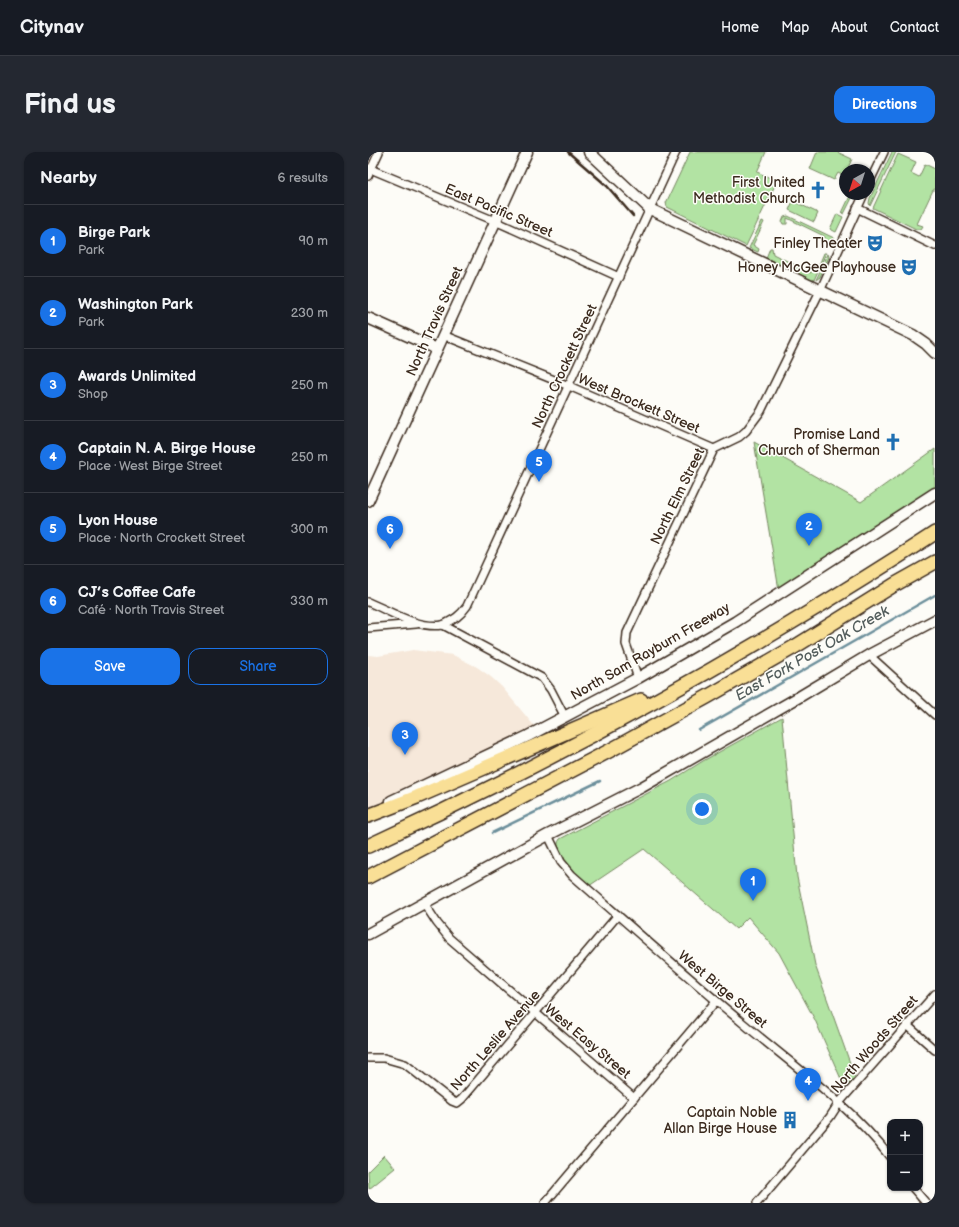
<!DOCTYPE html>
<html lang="en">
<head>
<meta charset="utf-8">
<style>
  :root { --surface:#171b24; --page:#242831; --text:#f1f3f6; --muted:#9ea1a6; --line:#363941; --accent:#1a73e8 }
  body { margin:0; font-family:"Balsamiq Sans",sans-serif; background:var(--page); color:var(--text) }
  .controls { position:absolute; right:12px; bottom:12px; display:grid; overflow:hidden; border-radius:8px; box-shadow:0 1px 3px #0004 }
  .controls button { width:36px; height:36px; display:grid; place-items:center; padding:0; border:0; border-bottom:1px solid var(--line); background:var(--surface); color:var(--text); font:20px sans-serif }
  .compass { position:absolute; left:471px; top:12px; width:36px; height:36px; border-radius:50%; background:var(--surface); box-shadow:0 1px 3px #0004; rotate:219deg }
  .you { position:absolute; left:334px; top:657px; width:14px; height:14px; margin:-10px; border:3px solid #fff; border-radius:50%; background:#1a73e8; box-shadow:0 0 0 6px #1a73e833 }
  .badge { display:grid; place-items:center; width:26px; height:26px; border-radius:50%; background:var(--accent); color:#fff; font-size:13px; font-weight:700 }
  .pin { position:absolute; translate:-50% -33px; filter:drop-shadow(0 1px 2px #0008) }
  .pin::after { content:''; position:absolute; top:21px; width:14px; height:12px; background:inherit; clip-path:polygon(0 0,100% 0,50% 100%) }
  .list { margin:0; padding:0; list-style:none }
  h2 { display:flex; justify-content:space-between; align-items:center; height:52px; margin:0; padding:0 16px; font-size:17px }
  h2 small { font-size:13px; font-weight:400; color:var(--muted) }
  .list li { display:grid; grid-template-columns:26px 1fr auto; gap:12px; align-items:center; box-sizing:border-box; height:72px; padding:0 16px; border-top:1px solid var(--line) }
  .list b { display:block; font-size:15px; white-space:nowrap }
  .list p { margin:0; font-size:13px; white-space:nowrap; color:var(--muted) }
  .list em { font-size:13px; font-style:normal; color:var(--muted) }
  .actions { display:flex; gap:8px; padding:12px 16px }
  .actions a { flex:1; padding:9px 0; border:1px solid var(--accent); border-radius:12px; text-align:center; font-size:14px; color:var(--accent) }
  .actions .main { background:var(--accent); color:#fff }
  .map { position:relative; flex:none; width:567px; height:1051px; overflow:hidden; border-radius:12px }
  header { display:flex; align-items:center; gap:24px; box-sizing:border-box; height:56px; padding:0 20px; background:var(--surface); border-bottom:1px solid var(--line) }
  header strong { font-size:19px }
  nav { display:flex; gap:22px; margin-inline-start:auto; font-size:14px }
  .intro { display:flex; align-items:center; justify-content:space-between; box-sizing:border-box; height:96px; padding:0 24px }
  h1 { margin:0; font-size:28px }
  .button { padding:10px 18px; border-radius:12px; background:var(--accent); color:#fff; font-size:14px; font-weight:700 }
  main { display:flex; gap:24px; padding:0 24px }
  aside { flex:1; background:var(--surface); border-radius:12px; box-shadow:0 1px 3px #0004 }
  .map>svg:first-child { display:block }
</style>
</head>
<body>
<header>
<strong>Citynav</strong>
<nav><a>Home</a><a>Map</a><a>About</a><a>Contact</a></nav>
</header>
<div class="intro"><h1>Find us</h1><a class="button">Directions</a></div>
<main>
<aside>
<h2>Nearby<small>6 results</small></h2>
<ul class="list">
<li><span class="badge">1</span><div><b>Birge Park</b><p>Park</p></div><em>90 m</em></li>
<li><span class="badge">2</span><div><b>Washington Park</b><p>Park</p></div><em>230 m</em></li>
<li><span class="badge">3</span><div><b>Awards Unlimited</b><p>Shop</p></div><em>250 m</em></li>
<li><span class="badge">4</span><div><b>Captain N. A. Birge House</b><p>Place · West Birge Street</p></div><em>250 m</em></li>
<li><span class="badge">5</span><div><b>Lyon House</b><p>Place · North Crockett Street</p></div><em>300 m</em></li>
<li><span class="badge">6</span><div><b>CJ’s Coffee Cafe</b><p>Café · North Travis Street</p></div><em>330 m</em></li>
</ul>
<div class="actions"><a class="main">Save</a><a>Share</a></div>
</aside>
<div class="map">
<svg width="567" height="1051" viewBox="0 0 567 1051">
  <rect width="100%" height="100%" fill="#fdfcf7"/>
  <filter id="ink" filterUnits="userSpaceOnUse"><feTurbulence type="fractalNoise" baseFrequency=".025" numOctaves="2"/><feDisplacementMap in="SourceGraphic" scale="8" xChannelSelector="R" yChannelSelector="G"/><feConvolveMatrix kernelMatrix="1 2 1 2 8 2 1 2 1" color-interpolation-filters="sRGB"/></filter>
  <g filter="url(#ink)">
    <polygon fill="#f6e8da" points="45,498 85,503 109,515 123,525 134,535 167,575 0,658 0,503 10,504"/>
    <g fill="#b2e3a3" stroke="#768660">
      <polygon points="322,0 398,0 389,20 409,29 378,94 299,55 298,51"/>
      <polygon points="449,0 469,0 484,7 479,18 477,18 476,24 470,21 466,28 442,17"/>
      <polygon points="524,0 528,0 502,54 501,51 502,46"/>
      <polygon points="530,2 548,10 543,21 551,25 557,12 567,17 567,38 565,38 549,72 555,74 553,77 548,77 505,56"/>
      <polygon points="478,42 486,42 476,62 474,61 482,44"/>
      <polygon points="425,49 450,61 446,70 421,58"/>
      <polygon points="469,62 475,65 468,80 462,77"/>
      <polygon points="420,64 466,86 462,92 459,91 456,84 419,66 419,72 415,72 414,70 416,65"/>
      <polygon points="394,69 396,70 385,93 391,97 390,100 381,96"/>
      <polygon points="402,96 404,96 405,102 443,121 443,114 451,113 456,101 458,101 446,128 443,128 398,106"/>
      <polygon points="460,102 461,105 452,125 448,128"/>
      <polygon points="386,290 493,350 567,297 567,337 411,438"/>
      <path d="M414 565 429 725 447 813 487 925 477 936 447 868 411 801 380 765 368 777 276 697 221 734C211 726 181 701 192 687L303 629 335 609Z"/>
      <polygon points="16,1003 27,1016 1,1037 0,1019"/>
    </g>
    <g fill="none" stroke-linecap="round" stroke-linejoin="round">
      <g stroke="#6c8f9b" stroke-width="2.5">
        <polyline points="331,578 567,443"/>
        <polyline points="124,681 232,629"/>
      </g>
      <g stroke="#3b2a1e" stroke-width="10">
        <g id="street">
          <polyline points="0,16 127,69 251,125"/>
          <polyline points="0,24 11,0"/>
          <polyline points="501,31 516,0"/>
          <polyline points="489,56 567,94"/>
          <polyline points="75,183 201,234 346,297"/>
          <path d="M0 450C24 460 49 477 75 473L174 526 183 538 197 565"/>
          <path d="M75 473C87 467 92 464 99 454L308 0"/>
          <polyline points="0,476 48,472"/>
          <polyline points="501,503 567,563"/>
          <polyline points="270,526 258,492 259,481 346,297 371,285 378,279 393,259 452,139 496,42"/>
          <path d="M180 683 193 710 204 723C261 773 318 824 376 872 426 914 483 954 522 1005"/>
          <polyline points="56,751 69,771 81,786 266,946"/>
          <polyline points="539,873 567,898"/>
          <polyline points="0,906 16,906 37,912 84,949 89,951 94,947 250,763"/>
          <polyline points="545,1036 558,1051"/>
          <polyline points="177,1051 348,849"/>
          <polyline points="389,1051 462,965 471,951 492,927 567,842"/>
        </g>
      </g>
      <g stroke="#3b2a1e" stroke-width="13">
        <g id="secondary">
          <polyline points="221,0 282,57 545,183 558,192 567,201"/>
          <polyline points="0,166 69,197"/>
          <polyline points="0,349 159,0"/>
          <polyline points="23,649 160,584 270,526 367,470 567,341"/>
          <polyline points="0,782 180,683 274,635 431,545 501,503 567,468"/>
        </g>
      </g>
      <g stroke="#3b2a1e" stroke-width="16">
        <g id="highway">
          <polyline points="0,664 49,645 273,548"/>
          <path d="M0 694C142 629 284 554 418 474 468 444 518 413 567 381"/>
          <polyline points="0,725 241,599 339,545 428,494 526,433 567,410"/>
        </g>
      </g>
      <use href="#street" stroke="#fdfcf7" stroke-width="7"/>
      <use href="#secondary" stroke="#fdfcf7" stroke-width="10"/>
      <use href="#highway" stroke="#f9df96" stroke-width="13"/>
      <polyline stroke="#3b2a1e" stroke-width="2.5" points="200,0 239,34 265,64"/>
    </g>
  </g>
  <defs>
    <g id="church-bare" transform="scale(1.38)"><path d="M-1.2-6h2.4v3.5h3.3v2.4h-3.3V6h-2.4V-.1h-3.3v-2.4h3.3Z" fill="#1f6fb2" stroke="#fdfcf7" stroke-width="2.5" paint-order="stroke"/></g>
    <g id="theatre-bare" transform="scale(1.38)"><path d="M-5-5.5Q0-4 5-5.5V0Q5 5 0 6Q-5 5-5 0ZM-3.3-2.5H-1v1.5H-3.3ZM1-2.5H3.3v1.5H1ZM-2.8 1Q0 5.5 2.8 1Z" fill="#1f6fb2" stroke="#fdfcf7" stroke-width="2.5" paint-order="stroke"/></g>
    <g id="building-bare" transform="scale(1.38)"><path d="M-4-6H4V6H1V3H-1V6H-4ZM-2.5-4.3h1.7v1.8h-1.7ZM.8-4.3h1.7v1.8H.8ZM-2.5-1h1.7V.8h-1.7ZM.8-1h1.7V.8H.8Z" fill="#1f6fb2" stroke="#fdfcf7" stroke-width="2.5" paint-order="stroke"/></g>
  </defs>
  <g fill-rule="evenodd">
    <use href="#church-bare" x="450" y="38"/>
    <use href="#theatre-bare" x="507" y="91"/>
    <use href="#theatre-bare" x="541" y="115"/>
    <use href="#church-bare" x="525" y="290"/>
    <use href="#building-bare" x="422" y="968"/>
  </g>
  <g text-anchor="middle" stroke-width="3" stroke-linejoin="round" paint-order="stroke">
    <g font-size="14" fill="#3b2a1e" stroke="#fdfcf7" text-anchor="end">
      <text x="437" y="35">First United<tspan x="437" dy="16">Methodist Church</tspan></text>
      <text x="494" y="96">Finley Theater</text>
      <text x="528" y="120">Honey McGee Playhouse</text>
      <text x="512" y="287">Promise Land<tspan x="512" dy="16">Church of Sherman</tspan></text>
      <text x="409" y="965">Captain Noble<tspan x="409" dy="16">Allan Birge House</tspan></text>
    </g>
    <g font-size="14" fill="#3b2a1e" stroke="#fdfcf7">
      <text transform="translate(131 58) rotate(23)" y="5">East Pacific Street</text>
      <text transform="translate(66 169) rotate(-66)" y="5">North Travis Street</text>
      <text transform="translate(196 214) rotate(-65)" y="5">North Crockett Street</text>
      <text transform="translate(271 251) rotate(23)" y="5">West Brockett Street</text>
      <text transform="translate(309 344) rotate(-64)" y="5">North Elm Street</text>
      <text transform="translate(282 499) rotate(-30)" y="5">North Sam Rayburn Freeway</text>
      <text transform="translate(355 837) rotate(40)" y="5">West Birge Street</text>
      <text transform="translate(127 888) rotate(-49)" y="5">North Leslie Avenue</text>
      <text transform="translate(220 889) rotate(40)" y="5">West Easy Street</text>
      <text transform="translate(506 892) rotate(-49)" y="5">North Woods Street</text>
    </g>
    <g font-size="15" font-style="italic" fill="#535d5c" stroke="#fdfcf7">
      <text transform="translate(444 501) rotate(-30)" y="5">East Fork Post Oak Creek</text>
    </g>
  </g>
</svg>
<div class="controls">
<button>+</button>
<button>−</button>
</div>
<svg class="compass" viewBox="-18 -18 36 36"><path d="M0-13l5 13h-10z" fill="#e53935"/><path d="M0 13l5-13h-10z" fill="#9ea1a6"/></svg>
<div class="you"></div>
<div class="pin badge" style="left:385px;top:749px">1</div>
<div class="pin badge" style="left:441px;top:394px">2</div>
<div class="pin badge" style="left:37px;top:603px">3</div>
<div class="pin badge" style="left:440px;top:949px">4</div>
<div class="pin badge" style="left:171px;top:330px">5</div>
<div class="pin badge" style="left:22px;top:397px">6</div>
</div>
</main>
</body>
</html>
